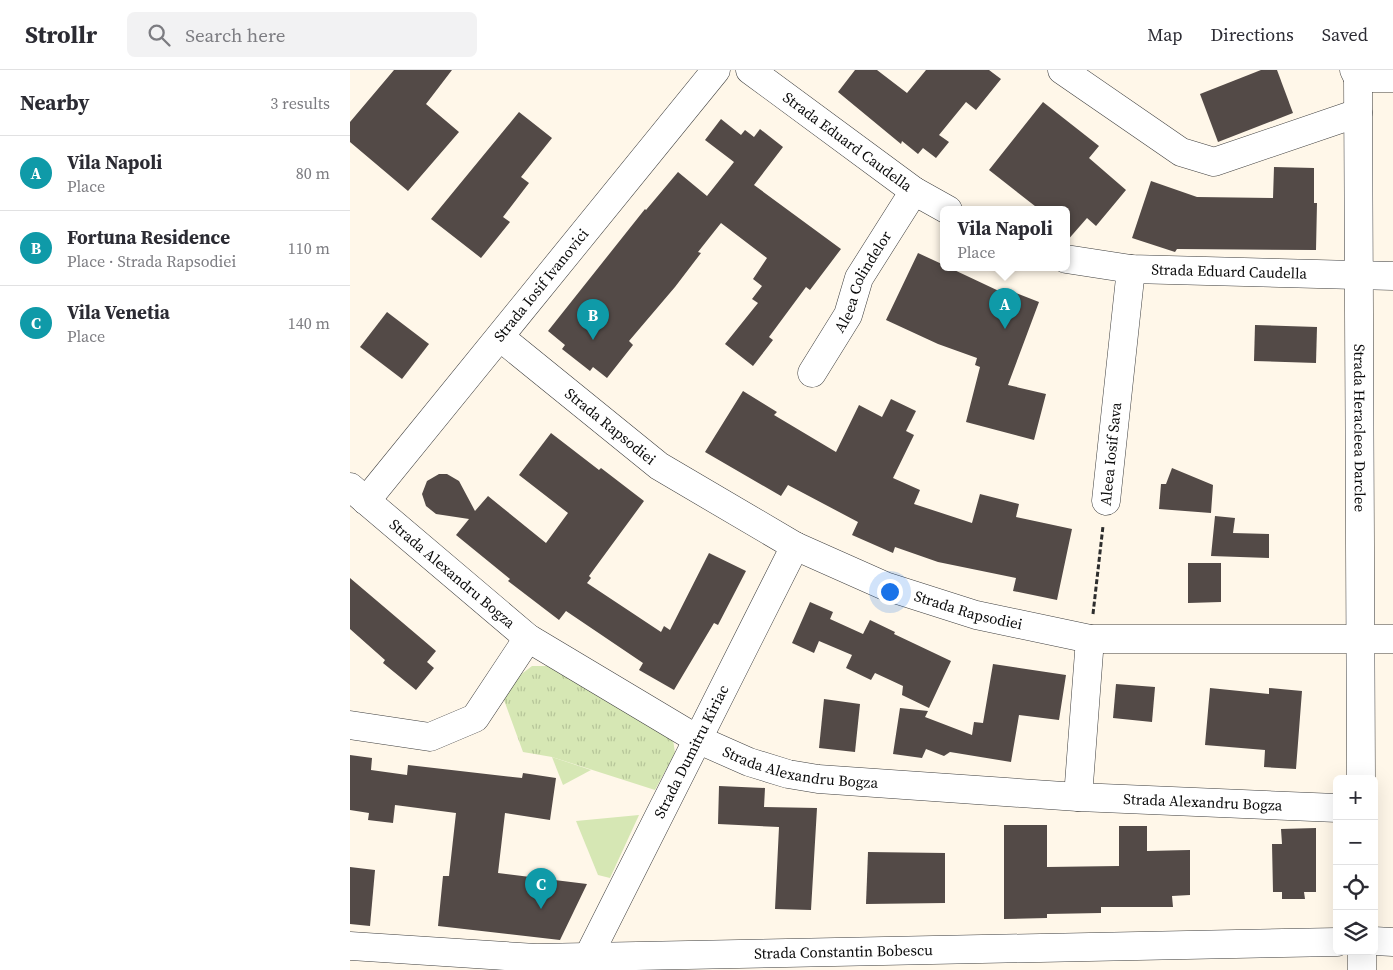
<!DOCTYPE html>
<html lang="en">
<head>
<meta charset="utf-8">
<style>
  :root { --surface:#fff; --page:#f2f2f3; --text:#2b2b33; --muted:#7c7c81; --line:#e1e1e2; --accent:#b72642 }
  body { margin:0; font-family:"Source Serif 4",serif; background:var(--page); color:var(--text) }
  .controls { position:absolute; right:15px; bottom:15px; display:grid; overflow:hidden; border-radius:8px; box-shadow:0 5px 20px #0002 }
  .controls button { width:45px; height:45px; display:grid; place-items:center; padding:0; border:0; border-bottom:1px solid var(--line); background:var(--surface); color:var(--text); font:25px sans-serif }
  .you { position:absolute; left:539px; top:521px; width:18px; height:18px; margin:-12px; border:4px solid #fff; border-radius:50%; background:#1a73e8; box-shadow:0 0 0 8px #1a73e833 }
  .badge { display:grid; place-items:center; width:32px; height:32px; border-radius:50%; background:var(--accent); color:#fff; font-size:16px; font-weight:700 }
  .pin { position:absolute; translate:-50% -41px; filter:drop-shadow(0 1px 2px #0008) }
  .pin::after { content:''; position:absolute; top:26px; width:18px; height:15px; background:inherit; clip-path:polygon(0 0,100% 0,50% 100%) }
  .popup { position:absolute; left:590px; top:136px; width:130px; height:65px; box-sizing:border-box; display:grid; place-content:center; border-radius:8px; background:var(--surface); filter:drop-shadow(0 1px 4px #0005); font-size:16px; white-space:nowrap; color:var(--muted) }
  .popup b { font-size:19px; color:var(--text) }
  .popup::after { content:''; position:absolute; left:50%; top:100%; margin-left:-10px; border:10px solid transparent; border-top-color:var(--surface) }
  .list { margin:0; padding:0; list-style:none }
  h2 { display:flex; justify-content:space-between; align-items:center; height:65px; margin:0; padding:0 20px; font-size:21px }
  h2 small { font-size:16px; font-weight:400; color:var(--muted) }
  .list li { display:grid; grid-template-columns:32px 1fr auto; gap:15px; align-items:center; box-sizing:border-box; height:75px; padding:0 20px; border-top:1px solid var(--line) }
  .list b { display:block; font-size:19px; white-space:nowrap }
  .list p { margin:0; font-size:16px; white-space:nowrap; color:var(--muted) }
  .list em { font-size:16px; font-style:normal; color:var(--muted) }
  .icon { flex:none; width:28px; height:28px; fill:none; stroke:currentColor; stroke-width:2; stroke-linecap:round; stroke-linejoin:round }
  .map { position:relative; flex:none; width:1043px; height:900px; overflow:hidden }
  header { display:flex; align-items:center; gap:30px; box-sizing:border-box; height:70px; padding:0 25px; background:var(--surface); border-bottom:1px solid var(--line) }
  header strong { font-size:24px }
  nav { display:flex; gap:28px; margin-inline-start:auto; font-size:18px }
  .search { width:350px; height:45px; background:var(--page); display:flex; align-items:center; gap:12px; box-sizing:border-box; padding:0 18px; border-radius:8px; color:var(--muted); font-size:19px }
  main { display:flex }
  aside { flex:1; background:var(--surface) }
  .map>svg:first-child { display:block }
</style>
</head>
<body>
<header>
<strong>Strollr</strong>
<div class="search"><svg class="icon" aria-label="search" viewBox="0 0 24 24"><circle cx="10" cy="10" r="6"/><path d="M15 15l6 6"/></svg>Search here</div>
<nav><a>Map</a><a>Directions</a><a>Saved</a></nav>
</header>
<main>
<aside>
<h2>Nearby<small>3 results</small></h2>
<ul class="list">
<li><span class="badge" style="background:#0f9aa8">A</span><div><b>Vila Napoli</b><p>Place</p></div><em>80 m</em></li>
<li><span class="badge" style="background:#0f9aa8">B</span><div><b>Fortuna Residence</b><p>Place · Strada Rapsodiei</p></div><em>110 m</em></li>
<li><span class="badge" style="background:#0f9aa8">C</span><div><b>Vila Venetia</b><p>Place</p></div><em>140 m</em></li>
</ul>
</aside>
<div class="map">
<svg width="1043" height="900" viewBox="0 0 1043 900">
  <defs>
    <pattern id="grass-tufts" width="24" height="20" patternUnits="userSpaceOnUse" patternTransform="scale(1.25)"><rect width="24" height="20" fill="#d6e7b4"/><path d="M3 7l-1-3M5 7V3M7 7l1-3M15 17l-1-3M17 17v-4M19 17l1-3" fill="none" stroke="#b6c599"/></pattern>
  </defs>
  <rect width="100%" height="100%" fill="#fff7e9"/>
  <polygon fill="url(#grass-tufts)" points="182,596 205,596 323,669 325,683 305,720 202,687 173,682 154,630 165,609"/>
  <g fill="#d6e7b4">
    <polygon points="202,687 241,700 213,715"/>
    <polygon points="289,745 260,808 248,805 226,751"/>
  </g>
  <g fill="#534a47">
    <polygon points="44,0 102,0 76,34 109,62 58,121 0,72 0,52"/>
    <polygon points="505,0 527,0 557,23 576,0 639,0 651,9 626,40 616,32 589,65 599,72 586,88 573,78 568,84 552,71 551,74 488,22"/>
    <polygon points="911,0 927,0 943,43 868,72 850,24"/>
    <polygon points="693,32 749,76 739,88 776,120 746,156 737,148 716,172 716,140 690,140 639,100"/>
    <polygon points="169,42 202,68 171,107 179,113 153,147 160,152 131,188 81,149"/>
    <polygon points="371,49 391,65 395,60 404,67 410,59 433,77 404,115 491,179 460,220 456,217 419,267 423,270 403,296 375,274 408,233 402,229 412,216 403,209 417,188 371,153 348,182 351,183 325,217 279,271 283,275 257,308 243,297 240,301 212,279 215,275 198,261 295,139 296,140 328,102 357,126 384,92 355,70"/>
    <polygon points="924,97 964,98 964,133 967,133 966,180 827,179 825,182 782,168 801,111 847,127 923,128"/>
    <polygon points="568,183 594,195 594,198 600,198 651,222 653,218 689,232 658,315 696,324 684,370 616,352 630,297 625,295 627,288 588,274 536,250"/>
    <polygon points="37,242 79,274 52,309 10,277"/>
    <polygon points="905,255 967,257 966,293 904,291"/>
    <polygon points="393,321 427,342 424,345 486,382 509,335 532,347 541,329 566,341 556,361 564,365 543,408 570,420 564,434 622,453 630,424 669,434 666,447 722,459 707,530 663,521 666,508 588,492 545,477 543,483 502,465 508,452 438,415 431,426 355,382"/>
    <polygon points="201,363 249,400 251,398 294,431 239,506 241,508 237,513 311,562 314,556 320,560 359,483 396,501 368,555 364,553 324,620 289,600 293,593 216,541 209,550 158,511 160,509 106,465 119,449 86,444 76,436 72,424 77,411 89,404 97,404 109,411 125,441 138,426 196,473 218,443 169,405"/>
    <polygon points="822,398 863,415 861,443 809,439 811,414 816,414"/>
    <polygon points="865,446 885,448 883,463 919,464 919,488 861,486"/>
    <polygon points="838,493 871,493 871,532 838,533"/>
    <polygon points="0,508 86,581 77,592 84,598 66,620 33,593 35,590 0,559"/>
    <polygon points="460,532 483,542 480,549 513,564 520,550 545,562 544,564 601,591 579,638 552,625 553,616 525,603 521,610 496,598 502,585 469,571 464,583 442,573"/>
    <polygon points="643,594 716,605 709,650 669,645 661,692 600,682 594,686 576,679 572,688 543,684 550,638 578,641 575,647 622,665 624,652 633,653"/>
    <polygon points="766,614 805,617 802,652 763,648"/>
    <polygon points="860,618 919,624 919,618 952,621 946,699 914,697 915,680 855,675"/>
    <polygon points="474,629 510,634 505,682 469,678"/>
    <polygon points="0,685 22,688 21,700 57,705 58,695 172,708 173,703 206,708 200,750 155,743 148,803 237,814 210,870 88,856 93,806 99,806 106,743 45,735 43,753 18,750 19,743 0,740"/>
    <polygon points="369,716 415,718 414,737 467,738 461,840 425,839 429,757 368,754"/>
    <polygon points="654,755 697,755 697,797 769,796 769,756 797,756 797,781 840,780 840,825 822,826 823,837 751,837 751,843 697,844 697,848 654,849"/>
    <polygon points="966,758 966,822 954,822 955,829 932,829 932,822 923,822 922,774 932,774 931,759"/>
    <polygon points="518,782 595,783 595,833 516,834"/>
    <polygon points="0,797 25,800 20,856 0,854"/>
  </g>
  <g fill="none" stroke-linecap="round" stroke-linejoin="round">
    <g stroke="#3e3e3e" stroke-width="29">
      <g id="minor">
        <path id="s1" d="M400 0 564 121 598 140"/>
        <polyline points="712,0 831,82 864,92 1008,43"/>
        <polyline points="1004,0 1008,8 1043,8"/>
        <path id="s2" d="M1008 8 1011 709"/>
        <path id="s3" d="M716 189 781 199 1043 206"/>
        <path id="s4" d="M150 267 309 396 445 476 535 516 626 545 740 569H1043"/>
        <path id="s5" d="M462 303 498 245 509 208 564 121"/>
        <path id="s6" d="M0 417 178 568 347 669 399 692 438 704 468 709 728 727 987 738"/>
        <path id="s7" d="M16 431 366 0"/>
        <polyline points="756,431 781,199"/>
        <polyline points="0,655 80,667 125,648 178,568"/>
        <polyline points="728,727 740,569"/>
        <polyline points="1024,871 1043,872"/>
        <path id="s8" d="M0 876 186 888 987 872"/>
        <polyline points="1012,881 1012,900"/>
        <path id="s9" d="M238 887 445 476"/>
      </g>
    </g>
    <polyline stroke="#2d2d2d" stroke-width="3" stroke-dasharray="5 2.5" stroke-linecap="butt" points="743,544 753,456"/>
    <use href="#minor" stroke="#fff" stroke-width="28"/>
  </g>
  <g text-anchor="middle" stroke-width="5" stroke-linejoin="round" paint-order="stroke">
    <g font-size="15" fill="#0b0b0b" stroke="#fff">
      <text dy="5" stroke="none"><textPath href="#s1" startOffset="121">Strada Eduard Caudella</textPath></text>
      <text dy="5" stroke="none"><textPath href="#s3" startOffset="164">Strada Eduard Caudella</textPath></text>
      <text dy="5" stroke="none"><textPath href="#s5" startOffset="105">Aleea Colindelor</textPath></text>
      <text dy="5" stroke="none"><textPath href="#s7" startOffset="278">Strada Iosif Ivanovici</textPath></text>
      <text dy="5" stroke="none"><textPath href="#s4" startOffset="142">Strada Rapsodiei</textPath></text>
      <text dy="5" stroke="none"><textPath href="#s2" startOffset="350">Strada Heracleea Darclee</textPath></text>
      <text transform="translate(761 384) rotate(-84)" y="5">Aleea Iosif Sava</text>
      <text dy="5" stroke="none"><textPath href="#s6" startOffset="134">Strada Alexandru Bogza</textPath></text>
      <text dy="5" stroke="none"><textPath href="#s4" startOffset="548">Strada Rapsodiei</textPath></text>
      <text dy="5" stroke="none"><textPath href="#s9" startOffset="230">Strada Dumitru Kiriac</textPath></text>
      <text dy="5" stroke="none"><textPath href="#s6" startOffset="539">Strada Alexandru Bogza</textPath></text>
      <text dy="5" stroke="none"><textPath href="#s6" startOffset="944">Strada Alexandru Bogza</textPath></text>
      <text dy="5" stroke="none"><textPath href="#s8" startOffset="494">Strada Constantin Bobescu</textPath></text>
    </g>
  </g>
</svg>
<div class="controls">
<button>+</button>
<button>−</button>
<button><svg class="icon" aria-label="locate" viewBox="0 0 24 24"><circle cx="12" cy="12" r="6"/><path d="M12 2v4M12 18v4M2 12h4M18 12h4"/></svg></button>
<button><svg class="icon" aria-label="layers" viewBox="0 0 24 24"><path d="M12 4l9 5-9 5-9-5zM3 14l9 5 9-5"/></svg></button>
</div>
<div class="you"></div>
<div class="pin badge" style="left:655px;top:259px;background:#0f9aa8">A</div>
<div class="popup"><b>Vila Napoli</b>Place</div>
<div class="pin badge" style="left:243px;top:270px;background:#0f9aa8">B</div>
<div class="pin badge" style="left:191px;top:839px;background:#0f9aa8">C</div>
</div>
</main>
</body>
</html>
